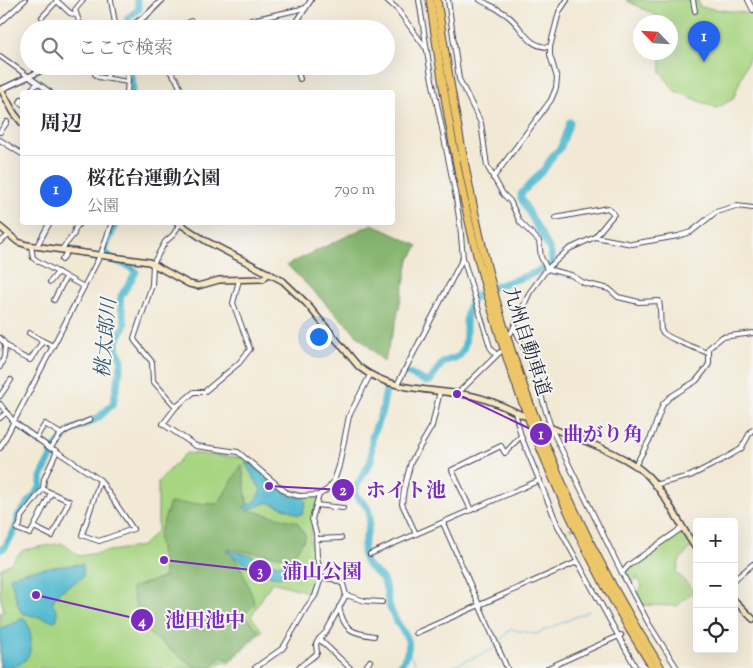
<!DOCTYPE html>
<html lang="ja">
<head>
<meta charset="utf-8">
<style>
  :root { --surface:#fff; --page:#f2f2f3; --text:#2b2b33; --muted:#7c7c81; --line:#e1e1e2; --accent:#2563eb }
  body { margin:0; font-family:"Sorts Mill Goudy","Noto Serif JP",serif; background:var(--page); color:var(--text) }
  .controls { position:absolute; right:15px; bottom:15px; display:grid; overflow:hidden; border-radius:5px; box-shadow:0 5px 20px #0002 }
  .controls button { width:45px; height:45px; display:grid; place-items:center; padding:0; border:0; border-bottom:1px solid var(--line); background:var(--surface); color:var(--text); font:25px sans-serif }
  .compass { position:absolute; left:633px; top:15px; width:45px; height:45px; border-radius:50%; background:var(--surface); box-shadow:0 5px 20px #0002; rotate:295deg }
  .you { position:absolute; left:318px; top:336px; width:18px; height:18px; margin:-12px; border:4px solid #fff; border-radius:50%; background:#1a73e8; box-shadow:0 0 0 8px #1a73e833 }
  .badge { display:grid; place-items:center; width:32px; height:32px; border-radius:50%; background:var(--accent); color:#fff; font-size:16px; font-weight:700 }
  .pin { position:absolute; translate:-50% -41px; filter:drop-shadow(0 1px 2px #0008) }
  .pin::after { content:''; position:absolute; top:26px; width:18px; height:15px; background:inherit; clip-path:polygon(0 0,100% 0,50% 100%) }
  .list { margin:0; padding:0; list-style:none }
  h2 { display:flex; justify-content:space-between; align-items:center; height:65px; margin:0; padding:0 20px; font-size:21px }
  h2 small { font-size:16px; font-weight:400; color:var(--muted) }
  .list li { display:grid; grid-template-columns:32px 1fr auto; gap:15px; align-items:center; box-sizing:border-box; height:70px; padding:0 20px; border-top:1px solid var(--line) }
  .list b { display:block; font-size:19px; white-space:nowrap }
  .list p { margin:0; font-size:16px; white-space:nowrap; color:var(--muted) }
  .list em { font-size:16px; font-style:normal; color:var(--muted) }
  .icon { flex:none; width:28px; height:28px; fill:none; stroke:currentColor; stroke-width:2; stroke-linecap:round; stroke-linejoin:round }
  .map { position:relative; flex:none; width:753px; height:668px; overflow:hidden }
  .search { position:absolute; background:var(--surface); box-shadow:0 5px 20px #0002; left:20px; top:20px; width:375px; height:55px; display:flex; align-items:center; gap:12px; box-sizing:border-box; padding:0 18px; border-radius:28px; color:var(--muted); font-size:19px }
  .panel { position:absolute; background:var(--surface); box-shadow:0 5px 20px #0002; left:20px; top:90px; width:375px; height:135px; border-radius:5px }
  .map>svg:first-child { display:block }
</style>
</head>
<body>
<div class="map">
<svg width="753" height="668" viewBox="0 0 753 668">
  <rect width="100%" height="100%" fill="#f6f6f2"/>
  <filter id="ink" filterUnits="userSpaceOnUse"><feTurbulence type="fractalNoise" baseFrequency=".02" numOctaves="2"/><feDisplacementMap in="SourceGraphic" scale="10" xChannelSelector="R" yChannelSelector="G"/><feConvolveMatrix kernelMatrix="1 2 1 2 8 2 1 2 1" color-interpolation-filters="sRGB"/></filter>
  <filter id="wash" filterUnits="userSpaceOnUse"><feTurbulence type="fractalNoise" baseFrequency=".0096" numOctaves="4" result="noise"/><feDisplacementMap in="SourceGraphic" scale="20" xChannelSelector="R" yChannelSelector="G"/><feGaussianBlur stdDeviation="1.12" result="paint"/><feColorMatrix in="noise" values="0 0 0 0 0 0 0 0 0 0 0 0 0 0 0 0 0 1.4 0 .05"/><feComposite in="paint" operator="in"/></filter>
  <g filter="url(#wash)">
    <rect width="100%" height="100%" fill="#f2e9d5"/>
    <g fill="#a8d582" stroke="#657c5e">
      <polygon points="626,0 698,0 700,7 753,14 753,48 733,99 717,108 675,91 661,72 660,53 670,52 670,22 659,22 659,17"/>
      <polygon points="186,453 250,458 282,487 320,497 310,539 317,570 312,593 272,582 251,616 262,631 229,663 221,662 215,668 0,668 0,613 4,611 0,595 0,569 9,564 23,550 62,543 79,556 142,546 158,530 158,482"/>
      <path d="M682 528 693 545 680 560 676 572 694 591 677 606 642 605C634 597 638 594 642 586L636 576 637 579 629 582 622 573 629 565 647 557 658 544Z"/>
    </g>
    <g fill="#86b670" stroke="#546c56">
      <polygon points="372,224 418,246 409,260 396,322 384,362 287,265"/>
      <polygon points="242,464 248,510 297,522 306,536 292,558 229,549 242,570 255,604 244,615 259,631 229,660 221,657 211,668 196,668 143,629 131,588 165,577 158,537 170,503 218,504"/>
    </g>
    <g fill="#52bad0" stroke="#3a6e86">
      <polygon points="245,463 251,464 287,494 305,499 306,502 302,514 298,515 292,511 267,502 248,510 243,507 255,502 261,490"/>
      <polygon points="225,550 250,555 277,565 307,561 309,574 280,577 259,574"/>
      <path d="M83 564V577C72 585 56 590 52 604L57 610V619L54 621 22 613 19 608 10 577C32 567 59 567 83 564Z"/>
      <path d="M21 619H25C32 631 36 655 20 664 15 667 6 666 0 668V628L17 622Z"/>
    </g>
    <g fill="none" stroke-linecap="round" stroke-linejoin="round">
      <g stroke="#52bad0" stroke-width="1">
        <polyline points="408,651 418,668"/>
        <polyline points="449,668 494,649 510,629 536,634 589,611"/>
      </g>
      <g stroke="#52bad0" stroke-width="7">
        <polyline points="126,29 128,18 139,9 137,0"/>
        <polyline points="129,66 133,87 132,92"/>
        <path d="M405 372 427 382 430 381C435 375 437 367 444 362 449 359 457 359 461 354 472 338 458 312 477 295 481 291 489 289 494 287 513 280 535 275 552 264V259L550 250 521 198V194L545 168 554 154 560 149 570 122"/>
        <path d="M387 385 382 411 372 437 371 461 357 485 355 494C359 501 367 503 369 512 373 528 358 546 365 561 369 569 379 573 383 580 388 589 387 601 391 610 402 638 420 636 399 668"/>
        <polyline points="0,550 5,547 17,526 18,516 41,487 41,477 55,448 70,431 98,418 113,404 122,360 116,348 118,339 125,324 120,301 121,296 136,272 132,268 112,259 104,251 116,222"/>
      </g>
    </g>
  </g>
  <g filter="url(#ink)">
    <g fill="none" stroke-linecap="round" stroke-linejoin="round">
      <g stroke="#c8c1b6" stroke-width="4" stroke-dasharray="4 2" stroke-linecap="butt">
        <polyline points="564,536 576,529"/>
        <polyline points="621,635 644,628"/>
      </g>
      <g stroke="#414052" stroke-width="6">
        <g id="minor">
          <polyline points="56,0 70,13 76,15"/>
          <polyline points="111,0 116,29"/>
          <polyline points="387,0 397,9 425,47"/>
          <polyline points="419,0 430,70 455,192 460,224 463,258 490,347 496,355"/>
          <path d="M448 0 459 79 481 123 487 166 503 194 510 201 520 222 539 241 541 257 547 269 571 275 584 283 609 289 618 297 639 302 659 301C661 310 660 324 661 330 664 338 699 349 708 353"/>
          <path d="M480 0C489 5 500 9 508 16 523 27 527 48 550 47"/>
          <polyline points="693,0 695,11"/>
          <polyline points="748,0 753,10"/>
          <polyline points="42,17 57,1"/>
          <polyline points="0,23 25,0"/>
          <polyline points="78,29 79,21 75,10 83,0"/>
          <polyline points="178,29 191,21 201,29"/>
          <polyline points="210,29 306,8"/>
          <polyline points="292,29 311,0"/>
          <polyline points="0,56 50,92"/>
          <polyline points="126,66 128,79 127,92"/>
          <polyline points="166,66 176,79 182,92"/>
          <polyline points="296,66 300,79"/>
          <polyline points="95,74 98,77 128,82"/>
          <polyline points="107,78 109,67"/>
          <polyline points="28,92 37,84"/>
          <polyline points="22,99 20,102 22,104"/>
          <polyline points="0,132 7,122"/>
          <polyline points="0,140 22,154"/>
          <polyline points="493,178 551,100 556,88 557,78 550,55 550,47 559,12 567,0"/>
          <polyline points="181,222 173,235 165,242 153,264 152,285 134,338 135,341 152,362 153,381 176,407 194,392 204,392 239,363 250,349 233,303 239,280"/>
          <polyline points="595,237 632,244 678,236 691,232 716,212 736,206 753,208"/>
          <polyline points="0,242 9,235"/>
          <polyline points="31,245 33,258 36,260 84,287"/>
          <polyline points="37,246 50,222"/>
          <polyline points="62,249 74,234 75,229 80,222"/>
          <polyline points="62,260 68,250"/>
          <polyline points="50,282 58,272"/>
          <polyline points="54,300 66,277"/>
          <polyline points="514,327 532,365 551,428 622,573 649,624 677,668"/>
          <polyline points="29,333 43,341"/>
          <polyline points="511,333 530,292 547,269 569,249 595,237 614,214 608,208 555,218"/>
          <path d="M0 338C8 349 17 355 30 360L43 341 53 346"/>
          <polyline points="0,367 4,357 5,346"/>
          <polyline points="397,385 463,258"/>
          <polyline points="457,394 500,352"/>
          <polyline points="0,396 11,380"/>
          <polyline points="0,404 14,422 50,448 55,450 100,480"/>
          <polyline points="176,407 163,424 196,446 238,452 287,493 299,496 319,495 328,489 334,481 339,466 349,416 370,375"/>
          <polyline points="515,412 521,436 558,526 636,668"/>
          <polyline points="0,418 7,412"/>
          <polyline points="61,434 67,430 90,420"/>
          <polyline points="36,438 45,424 61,434 50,448"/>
          <polyline points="0,448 101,254 112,222"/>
          <polyline points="635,466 651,437 663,404 670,397 696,381 705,370 709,364 709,348 722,337 753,333"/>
          <polygon points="100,480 133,529 99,541 82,535"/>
          <polyline points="654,485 690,476 720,461 741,449 751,431 753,430"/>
          <polyline points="51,493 34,527 52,536 69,501 43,489 44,479 57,451"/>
          <polyline points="316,505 343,508"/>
          <polyline points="471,510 452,470 501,446 505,453 521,436"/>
          <polyline points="443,523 507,668"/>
          <polyline points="34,527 30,534 17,529 20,525 21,517 43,489"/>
          <polyline points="416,534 402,504 404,489 411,462 432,426 440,391"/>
          <polyline points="317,539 341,538"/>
          <polyline points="370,554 540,480"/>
          <polyline points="622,573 629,565 682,528"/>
          <polyline points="734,580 753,564"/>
          <polyline points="346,595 365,601 382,602"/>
          <path d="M339 607C344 630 351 633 374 636"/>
          <polyline points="416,633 577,562"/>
          <polyline points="319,639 350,668"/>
          <polyline points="255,668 283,648 306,608 315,596 321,578 317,557 316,533 312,519 319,495"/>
          <path d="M299 668C304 662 312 659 317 653L316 644 319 639 326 632 346 595 343 584 333 579 321 578"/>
          <polyline points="365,668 370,661"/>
          <polyline points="548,668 621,635"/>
        </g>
      </g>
      <g stroke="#414052" stroke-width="7">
        <g id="tertiary">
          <polyline points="128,29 148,14 162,0"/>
          <polyline points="0,90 51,66"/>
        </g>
      </g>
      <g stroke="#414052" stroke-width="8">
        <g id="secondary">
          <polyline points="1,89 14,113 22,123"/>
          <path d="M177 222 206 241 283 281 306 303 359 367C393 393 433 388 473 396 491 400 508 408 524 416"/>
          <polyline points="0,227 18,242 27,245 149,262 189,284 198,286 219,280 263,279 269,273"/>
          <path d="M545 425C575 439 624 452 648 476 668 497 680 526 697 550"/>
          <polyline points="734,600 753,619"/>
        </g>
      </g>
      <g stroke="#414052" stroke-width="9">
        <g id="motorway">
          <path d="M430 0C444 96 459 192 485 285 522 420 579 550 653 668"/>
          <path d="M437 0C451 95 467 189 491 282 527 417 586 550 661 668"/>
        </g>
      </g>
      <use href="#minor" stroke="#fff" stroke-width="4"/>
      <use href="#tertiary" stroke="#fff" stroke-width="4.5"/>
      <use href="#secondary" stroke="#f7e8c3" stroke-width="5"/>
      <use href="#motorway" stroke="#ecc669" stroke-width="7"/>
    </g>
  </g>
  <g text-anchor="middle" stroke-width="4" stroke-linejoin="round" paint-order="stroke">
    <g font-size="19" fill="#22223b" stroke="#f6f6f2">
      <text transform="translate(528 341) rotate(72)" y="7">九州自動車道</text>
    </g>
    <g font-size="20" font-style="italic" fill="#33576f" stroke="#f6f6f2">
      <text transform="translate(105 338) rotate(-85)" y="7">桃太郎川</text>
    </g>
  </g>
  <path fill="none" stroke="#7b2cbf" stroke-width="2" d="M457 394L541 434M269 486L343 490M164 560L260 571M36 595L142 620"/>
  <g fill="#7b2cbf" stroke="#f6f6f2" stroke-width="2">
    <circle cx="457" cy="394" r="5"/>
    <circle cx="269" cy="486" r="5"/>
    <circle cx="164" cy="560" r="5"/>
    <circle cx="36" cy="595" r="5"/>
    <circle cx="541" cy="434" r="12"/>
    <circle cx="343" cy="490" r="12"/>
    <circle cx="260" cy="571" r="12"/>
    <circle cx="142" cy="620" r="12"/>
  </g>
  <g font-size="15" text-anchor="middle" font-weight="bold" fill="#fff">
    <text x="541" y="439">1</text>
    <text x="343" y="495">2</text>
    <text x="260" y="576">3</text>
    <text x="142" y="626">4</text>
  </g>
  <g font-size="20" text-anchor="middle" font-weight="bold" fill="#7b2cbf" stroke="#f6f6f2" stroke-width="4" stroke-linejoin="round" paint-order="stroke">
    <text x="603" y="441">曲がり角</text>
    <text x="406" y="497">ホイト池</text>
    <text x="322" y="578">浦山公園</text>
    <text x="205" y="627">池田池中</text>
  </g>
</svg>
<div class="controls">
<button>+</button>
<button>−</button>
<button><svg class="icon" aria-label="locate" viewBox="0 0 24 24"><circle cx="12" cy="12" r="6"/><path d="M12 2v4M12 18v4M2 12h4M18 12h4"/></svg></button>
</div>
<svg class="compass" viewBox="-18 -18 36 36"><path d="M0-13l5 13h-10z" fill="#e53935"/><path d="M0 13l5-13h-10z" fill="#7c7c81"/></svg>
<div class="you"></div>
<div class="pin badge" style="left:704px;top:62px">1</div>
<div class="search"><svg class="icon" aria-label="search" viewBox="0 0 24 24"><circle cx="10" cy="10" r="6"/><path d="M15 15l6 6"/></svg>ここで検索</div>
<section class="panel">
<h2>周辺<small></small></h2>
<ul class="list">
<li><span class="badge">1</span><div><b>桜花台運動公園</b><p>公園</p></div><em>790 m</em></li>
</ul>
</section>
</div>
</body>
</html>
